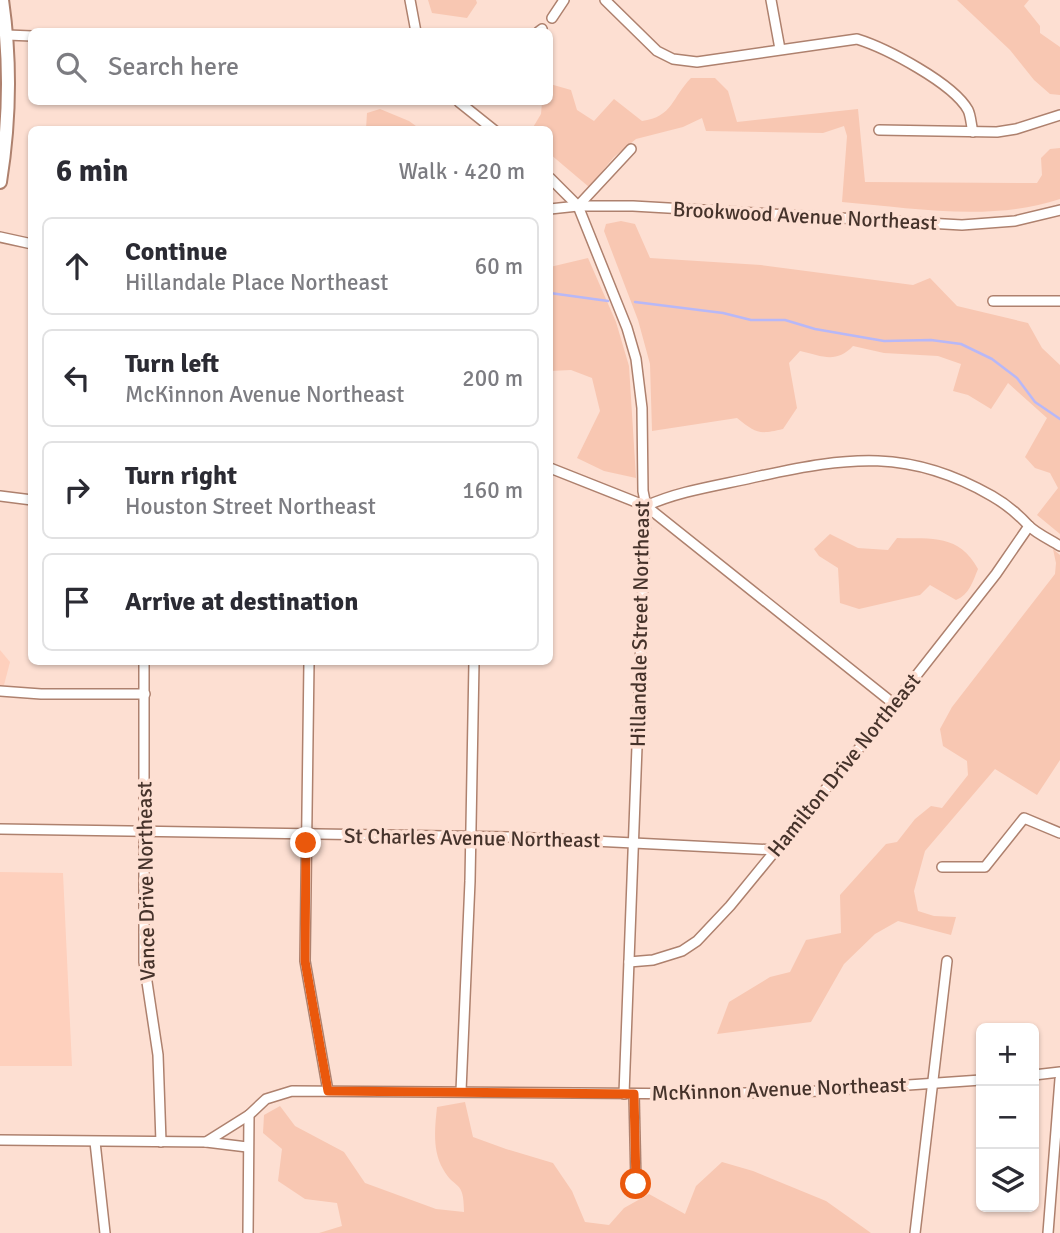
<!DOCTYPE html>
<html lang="en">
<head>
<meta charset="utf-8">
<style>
  :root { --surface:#fff; --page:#f2f2f3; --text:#2b2b33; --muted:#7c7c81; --line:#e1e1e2 }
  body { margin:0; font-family:Signika,sans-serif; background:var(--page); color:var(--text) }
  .controls { position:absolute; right:21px; bottom:21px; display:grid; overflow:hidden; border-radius:10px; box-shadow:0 2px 5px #0004 }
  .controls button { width:63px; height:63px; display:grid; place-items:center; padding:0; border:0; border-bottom:2px solid var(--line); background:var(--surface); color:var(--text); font:35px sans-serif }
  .stop { position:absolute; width:21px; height:21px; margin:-16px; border:5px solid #ea580c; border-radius:50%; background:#fff }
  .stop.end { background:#ea580c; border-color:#fff; box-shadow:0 2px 7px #0008 }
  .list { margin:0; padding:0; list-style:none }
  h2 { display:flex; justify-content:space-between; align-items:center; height:91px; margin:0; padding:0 28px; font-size:30px }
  h2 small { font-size:23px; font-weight:400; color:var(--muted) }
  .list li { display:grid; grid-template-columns:46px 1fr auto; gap:21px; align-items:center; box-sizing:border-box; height:98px; margin:0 14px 14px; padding:0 14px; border:2px solid var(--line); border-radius:10px }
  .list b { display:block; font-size:26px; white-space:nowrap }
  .list p { margin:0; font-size:23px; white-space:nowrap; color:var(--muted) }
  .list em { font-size:23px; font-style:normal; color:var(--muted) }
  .icon { flex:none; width:38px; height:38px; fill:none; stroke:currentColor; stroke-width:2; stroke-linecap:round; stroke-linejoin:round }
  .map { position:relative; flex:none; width:1060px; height:1233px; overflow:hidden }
  .search { position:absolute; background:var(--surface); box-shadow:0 2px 5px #0004; left:28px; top:28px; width:525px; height:77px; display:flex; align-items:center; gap:18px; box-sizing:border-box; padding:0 24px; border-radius:10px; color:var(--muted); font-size:26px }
  .panel { position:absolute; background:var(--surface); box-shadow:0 2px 5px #0004; left:28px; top:126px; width:525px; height:539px; border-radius:10px }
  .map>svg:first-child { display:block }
</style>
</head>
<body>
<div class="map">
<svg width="1060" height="1233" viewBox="0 0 1060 1233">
  <rect width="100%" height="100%" fill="#fddfd2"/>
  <g fill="#fed0bd">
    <polygon points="0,650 10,662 4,685 0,685"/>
    <polygon points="0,872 63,873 72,1066 0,1066"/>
  </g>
  <g fill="#f8c7b2">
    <polygon points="428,0 476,0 477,3 467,18 432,13"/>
    <polygon points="957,0 1029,0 1024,6 1040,26 1040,33 1060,47 1060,95 1050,94 1034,80 1010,50"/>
    <path d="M691 78H715L728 91 737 122 858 109 865 182 1037 183 1042 175 1041 158 1050 149 1060 148V199C991 222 913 208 842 202L847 136 844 126 823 133 706 131 702 118 683 127 636 139 614 157 589 187 550 154V130L532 129 541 114 542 102H550V84L571 90 577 110 594 121 614 99 642 121C673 117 672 97 691 78Z"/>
    <polygon points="380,109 409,121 420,129 366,129 367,113"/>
    <path d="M621 221 635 224 650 258 761 265 913 285 930 278 957 306 1028 323 1042 348 1060 365V534L1037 515 1058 488 1050 473 1035 468 1025 457 1047 418 1008 383 991 409 968 395 953 391 961 364 938 356 884 353 853 346C836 364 822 356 800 351L789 363 797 408 783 429C758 435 756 433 737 418L652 431 650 364 638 320 604 231 606 224Z"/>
    <polygon points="588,258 616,322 629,366 636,478 604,471 577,458 600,411 592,378 571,370 550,371 550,267"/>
    <path d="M830 534 858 548 888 550 897 538C932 539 959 534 978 569 973 581 969 595 956 600L930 585 920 595 859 609 840 603 838 568 819 556 814 549Z"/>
    <polygon points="1053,549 1060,555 1060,760 1037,795 995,769 925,851 914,891 918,911 934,916 956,917 951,935 898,921 875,934 844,964 811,1022 717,1034 729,1002 770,977 790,972 806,940 841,933 840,895 886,844 897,842 915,819 931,806 942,808 968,775 967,761 943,746 940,729 952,707 1055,574 1056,563"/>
    <path d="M465 1102 473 1137 506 1149 553 1163 572 1191 585 1222 609 1225 624 1208 649 1194 685 1214 696 1186 722 1162 753 1171 826 1201 871 1233H319L342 1226 337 1203 305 1199 278 1181 282 1149 263 1133 264 1115 280 1106 295 1126 344 1152 365 1183 436 1209 464 1212C464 1178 455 1191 443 1169 432 1150 435 1127 437 1107Z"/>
  </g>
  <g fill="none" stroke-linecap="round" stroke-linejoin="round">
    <g stroke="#b8b8f7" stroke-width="2.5">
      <polyline points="550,293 608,301"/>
      <polyline points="635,302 723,313 751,320 785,320 815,329 884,341 931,340 961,344 992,359 1017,378 1035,402 1060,419"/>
    </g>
    <g stroke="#ae816e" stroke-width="12">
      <g id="minor">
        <polyline points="410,0 416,32"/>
        <path d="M605 0 657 51 673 59 697 62 857 39C886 48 953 83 968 110 971 116 971 125 973 132"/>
        <polyline points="771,0 780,49"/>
        <polyline points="552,18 564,0"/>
        <polyline points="538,32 542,29"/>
        <polyline points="7,35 32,36"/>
        <polyline points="459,102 494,130"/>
        <polyline points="879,130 997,132 1016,129 1060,115"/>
        <polyline points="550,178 578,206 627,328 636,359 642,408 643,491 646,506 624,1094"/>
        <polyline points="578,206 631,149"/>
        <polyline points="550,209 578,206 633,206 962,225 1015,221 1060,210"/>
        <polyline points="0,237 32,244"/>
        <polyline points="993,301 1060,301"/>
        <polyline points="550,468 646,506 894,704"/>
        <polyline points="0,496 32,500"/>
        <path d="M646 506C681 490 722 485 760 476 848 457 909 448 992 496 1006 504 1018 514 1029 526 1037 534 1051 540 1060 546"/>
        <polyline points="144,662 144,962 158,1055 161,1142"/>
        <polyline points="309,662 305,961 328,1091"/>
        <polyline points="0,691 41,694 145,694"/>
        <polyline points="0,829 513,837 776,850"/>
        <polyline points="942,867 985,867 1024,818 1060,833"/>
        <polyline points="629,962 653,960 682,951 697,941 730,906 861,746 996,574 1029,526"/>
        <polyline points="1034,1075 1060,1072"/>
        <polyline points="461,1091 470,881 474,662"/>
        <polyline points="634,1094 636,1184"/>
        <polyline points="0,1140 206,1142 247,1147"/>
        <polyline points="95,1142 105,1233"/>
        <polyline points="206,1142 249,1115"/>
        <polyline points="248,1233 249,1115 266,1099 292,1091 710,1094 821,1091 981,1080"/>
        <polyline points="915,1233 947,961"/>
        <polyline points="1048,1233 1060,1079"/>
      </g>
    </g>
    <g stroke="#ae816e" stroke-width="16">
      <path id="secondary" d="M0 182C10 120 11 62 2 0"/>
    </g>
    <use href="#minor" stroke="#fff" stroke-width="9"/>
    <use href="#secondary" stroke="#fff" stroke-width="12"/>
  </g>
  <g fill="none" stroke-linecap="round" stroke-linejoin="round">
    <polyline stroke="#ea580c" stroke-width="9" points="306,843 305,961 328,1091 634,1094 636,1184"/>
  </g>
  <g text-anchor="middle" stroke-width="7" stroke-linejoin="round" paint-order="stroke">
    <g font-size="21" fill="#46332b" stroke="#fddfd2">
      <text transform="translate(805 216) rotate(3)" y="7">Brookwood Avenue Northeast</text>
      <text transform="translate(640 624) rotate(-89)" y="7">Hillandale Street Northeast</text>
      <text transform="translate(844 765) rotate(-51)" y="7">Hamilton Drive Northeast</text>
      <text transform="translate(472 838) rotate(1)" y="7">St Charles Avenue Northeast</text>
      <text transform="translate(146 881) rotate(-91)" y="7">Vance Drive Northeast</text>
      <text transform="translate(779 1089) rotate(-2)" y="7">McKinnon Avenue Northeast</text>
    </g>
  </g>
</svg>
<div class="controls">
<button>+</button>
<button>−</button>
<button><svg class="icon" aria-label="layers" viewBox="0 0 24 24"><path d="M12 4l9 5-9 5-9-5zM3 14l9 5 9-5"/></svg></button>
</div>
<div class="stop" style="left:636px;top:1184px"></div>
<div class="stop end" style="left:306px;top:843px"></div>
<div class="search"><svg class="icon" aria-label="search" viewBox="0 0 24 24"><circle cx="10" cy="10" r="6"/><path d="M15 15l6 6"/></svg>Search here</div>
<section class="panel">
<h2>6 min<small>Walk · 420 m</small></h2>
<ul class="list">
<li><svg class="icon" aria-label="ahead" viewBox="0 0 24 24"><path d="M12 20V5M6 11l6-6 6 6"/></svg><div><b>Continue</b><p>Hillandale Place Northeast</p></div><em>60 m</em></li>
<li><svg class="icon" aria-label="left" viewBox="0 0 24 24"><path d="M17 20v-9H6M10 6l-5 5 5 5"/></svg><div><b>Turn left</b><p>McKinnon Avenue Northeast</p></div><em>200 m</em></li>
<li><svg class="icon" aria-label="right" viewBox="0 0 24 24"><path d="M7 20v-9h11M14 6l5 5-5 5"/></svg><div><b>Turn right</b><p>Houston Street Northeast</p></div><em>160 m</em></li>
<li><svg class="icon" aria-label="arrive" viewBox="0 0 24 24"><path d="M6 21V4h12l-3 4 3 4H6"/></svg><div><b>Arrive at destination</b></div></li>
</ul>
</section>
</div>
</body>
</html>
